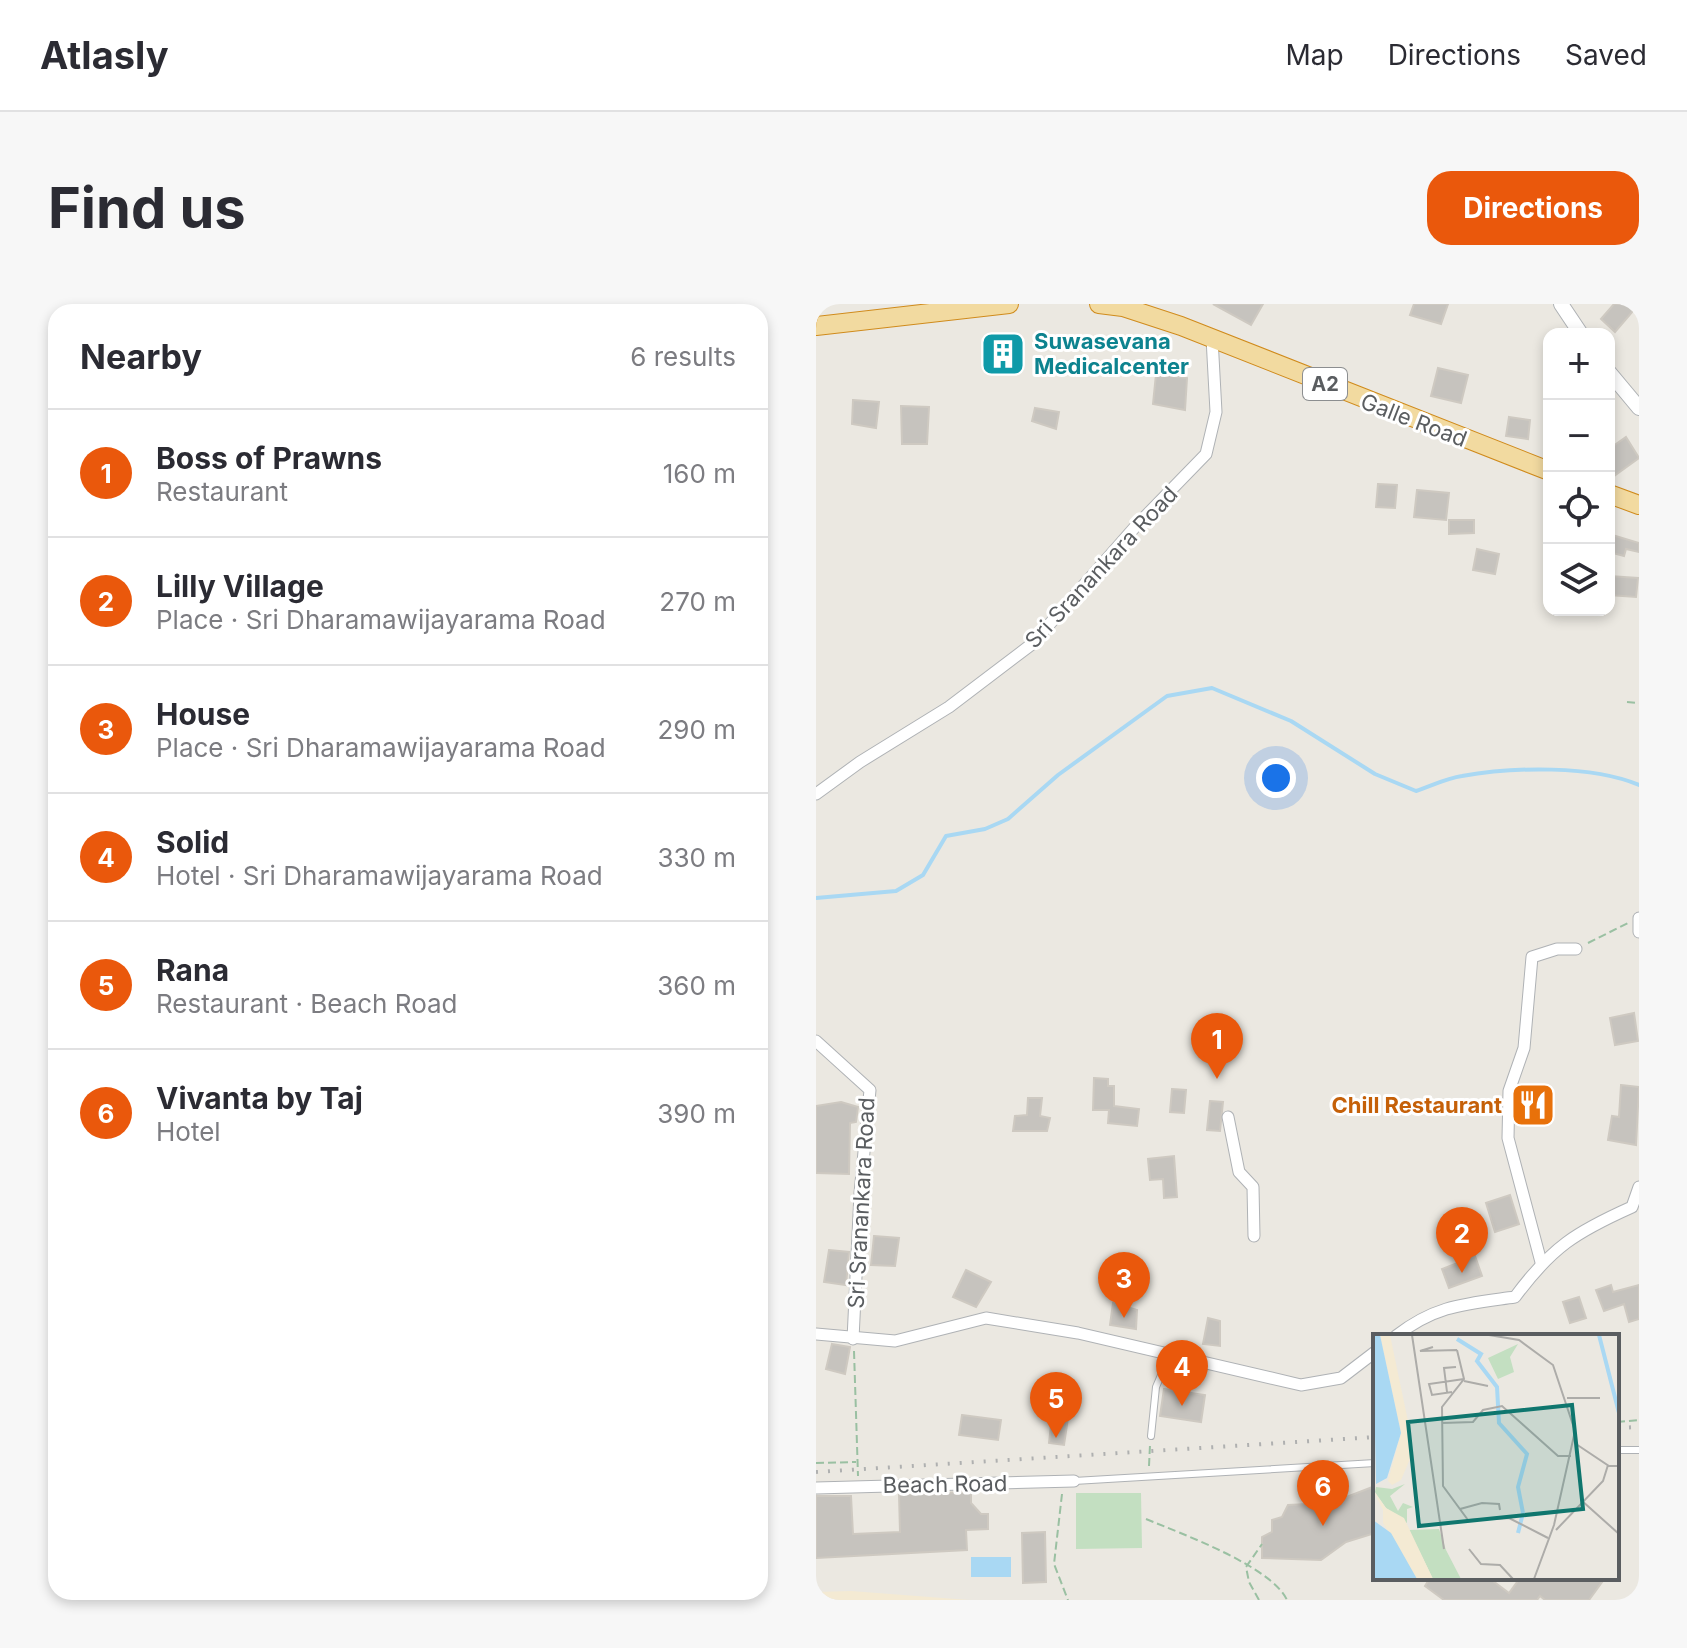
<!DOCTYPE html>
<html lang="en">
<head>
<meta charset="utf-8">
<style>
  :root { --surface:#fff; --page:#f7f7f7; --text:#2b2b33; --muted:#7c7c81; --line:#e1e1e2; --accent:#ea580c }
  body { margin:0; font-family:Inter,sans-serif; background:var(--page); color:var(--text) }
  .controls { position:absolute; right:24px; top:24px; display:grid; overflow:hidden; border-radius:16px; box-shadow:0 4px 12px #0003 }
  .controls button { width:72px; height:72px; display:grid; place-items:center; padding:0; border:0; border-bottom:2px solid var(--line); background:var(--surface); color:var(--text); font:40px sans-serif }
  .you { position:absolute; left:460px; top:474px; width:28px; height:28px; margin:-20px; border:6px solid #fff; border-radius:50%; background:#1a73e8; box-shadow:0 0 0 12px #1a73e833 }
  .badge { display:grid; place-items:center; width:52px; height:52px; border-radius:50%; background:var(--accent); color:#fff; font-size:26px; font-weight:700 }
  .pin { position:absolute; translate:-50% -66px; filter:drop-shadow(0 2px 4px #0008) }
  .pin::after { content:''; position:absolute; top:42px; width:28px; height:24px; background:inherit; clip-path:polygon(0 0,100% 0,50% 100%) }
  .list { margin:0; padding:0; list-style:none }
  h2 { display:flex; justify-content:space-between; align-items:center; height:104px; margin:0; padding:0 32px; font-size:34px }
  h2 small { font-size:26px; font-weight:400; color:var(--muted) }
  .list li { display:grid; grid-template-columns:52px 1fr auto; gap:24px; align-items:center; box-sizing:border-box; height:128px; padding:0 32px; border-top:2px solid var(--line) }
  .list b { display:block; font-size:30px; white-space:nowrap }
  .list p { margin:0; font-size:26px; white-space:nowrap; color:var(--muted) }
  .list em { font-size:26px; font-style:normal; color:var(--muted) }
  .icon { flex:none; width:44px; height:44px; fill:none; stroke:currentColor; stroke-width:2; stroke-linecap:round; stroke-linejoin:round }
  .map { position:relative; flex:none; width:823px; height:1296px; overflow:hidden; border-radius:24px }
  header { display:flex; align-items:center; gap:48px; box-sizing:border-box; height:112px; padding:0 40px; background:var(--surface); border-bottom:2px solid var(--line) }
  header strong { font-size:38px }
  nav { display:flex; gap:44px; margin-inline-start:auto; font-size:28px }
  .intro { display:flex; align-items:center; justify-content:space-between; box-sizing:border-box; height:192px; padding:0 48px }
  h1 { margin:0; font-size:56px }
  .button { padding:20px 36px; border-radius:24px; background:var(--accent); color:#fff; font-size:28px; font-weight:700 }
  main { display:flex; gap:48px; padding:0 48px }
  aside { flex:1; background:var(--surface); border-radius:24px; box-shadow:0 4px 12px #0003 }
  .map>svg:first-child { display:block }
</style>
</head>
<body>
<header>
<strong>Atlasly</strong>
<nav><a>Map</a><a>Directions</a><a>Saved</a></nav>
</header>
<div class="intro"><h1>Find us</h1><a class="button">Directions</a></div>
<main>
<aside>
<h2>Nearby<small>6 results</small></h2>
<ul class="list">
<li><span class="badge">1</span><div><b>Boss of Prawns</b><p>Restaurant</p></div><em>160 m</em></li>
<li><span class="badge">2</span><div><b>Lilly Village</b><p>Place · Sri Dharamawijayarama Road</p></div><em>270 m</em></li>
<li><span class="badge">3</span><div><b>House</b><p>Place · Sri Dharamawijayarama Road</p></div><em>290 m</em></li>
<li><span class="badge">4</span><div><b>Solid</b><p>Hotel · Sri Dharamawijayarama Road</p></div><em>330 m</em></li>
<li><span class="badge">5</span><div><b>Rana</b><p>Restaurant · Beach Road</p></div><em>360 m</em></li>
<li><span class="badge">6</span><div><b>Vivanta by Taj</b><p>Hotel</p></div><em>390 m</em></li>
</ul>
</aside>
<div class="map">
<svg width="823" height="1296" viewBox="0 0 823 1296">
  <rect width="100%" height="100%" fill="#ebe8e1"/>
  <polygon fill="#c3dfc1" points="260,1189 325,1189 326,1244 260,1245"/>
  <polygon fill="#f4ead3" points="35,1287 153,1296 0,1296 0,1288"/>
  <rect fill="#a9d8f3" x="155" y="1253" width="40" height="20"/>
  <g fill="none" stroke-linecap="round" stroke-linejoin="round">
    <path stroke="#a9d8f3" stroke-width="4" d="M0 594 80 587 107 571 130 532 169 525 192 515 242 471 351 392 396 384 475 417 559 470 600 487C615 482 631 474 646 472 697 463 776 461 823 481"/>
  </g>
  <g fill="#c6c3be" stroke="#cec9c1" stroke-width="2">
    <polygon points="397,0 447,0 435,21"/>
    <polygon points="598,0 632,0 625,20 594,11"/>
    <polygon points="798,0 823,0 799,28 785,15"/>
    <polygon points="178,32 197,33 196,68 176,67"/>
    <polygon points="622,64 652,71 645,99 615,92"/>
    <polygon points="340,70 371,74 369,106 337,100"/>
    <polygon points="37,96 63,98 60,124 36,120"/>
    <polygon points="85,102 113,103 111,140 86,140"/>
    <polygon points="219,104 243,108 240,125 216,117"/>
    <polygon points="693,113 714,116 712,135 690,132"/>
    <polygon points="810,133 823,154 798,172 793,164 793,145"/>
    <polygon points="562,180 581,181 579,204 560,203"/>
    <polygon points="601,186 633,189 630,216 598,213"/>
    <polygon points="633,216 658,216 658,229 633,230"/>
    <polygon points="793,230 823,239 823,248 810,245 808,252 793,248"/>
    <polygon points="661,245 683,250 679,270 657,266"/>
    <polygon points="793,272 822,274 820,293 793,291"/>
    <polygon points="818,709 822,737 799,741 794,714"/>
    <polygon points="278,774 292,775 292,782 298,782 298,802 323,805 321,822 292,819 293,806 277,806"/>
    <polygon points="805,781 823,783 820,841 792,836 796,812 803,813"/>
    <polygon points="356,785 370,786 368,809 354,808"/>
    <polygon points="212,794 226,794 224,812 234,814 231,827 197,827 199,812 211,811"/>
    <polygon points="394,797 407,798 404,827 391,826"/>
    <polygon points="25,798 42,803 40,818 34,819 33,870 0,869 0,802"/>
    <polygon points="358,852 361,893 348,894 347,875 334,876 332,855"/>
    <polygon points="694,891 703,920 679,928 670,899"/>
    <polygon points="58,932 83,934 79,962 55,961"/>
    <polygon points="13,946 33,948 30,981 8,978"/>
    <polygon points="659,952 666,972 633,984 626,965"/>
    <polygon points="150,966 175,978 160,1003 137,993"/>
    <polygon points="795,981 797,988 823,981 823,1015 813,1018 808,1000 788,1007 780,986"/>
    <polygon points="763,993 770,1014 754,1019 747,998"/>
    <polygon points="297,999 321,1006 320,1025 294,1021"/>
    <polygon points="392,1014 404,1017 404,1042 387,1040"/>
    <polygon points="16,1040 34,1043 29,1070 10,1065"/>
    <polygon points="348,1085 389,1091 385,1118 344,1112"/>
    <polygon points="146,1111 185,1116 182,1136 143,1131"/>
    <polygon points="236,1112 252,1114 248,1141 233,1139"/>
    <polygon points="559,1182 559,1229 530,1238 505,1256 446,1254 446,1233 456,1228 456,1216 466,1213 472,1201 515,1199"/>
    <polygon points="155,1188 155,1199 165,1210 172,1210 172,1225 150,1226 151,1246 0,1254 0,1192 35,1192 37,1230 84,1228 83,1190"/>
    <polygon points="229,1228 230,1278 207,1279 206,1229"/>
    <polygon points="614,1274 673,1274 693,1289 704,1274 789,1274 773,1296 729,1296 724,1292 721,1296 628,1296 609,1282"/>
  </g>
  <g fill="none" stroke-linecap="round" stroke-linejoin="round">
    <g stroke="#afb2b5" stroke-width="8">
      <g id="service">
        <polyline points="335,1132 340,1083 354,1050"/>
        <polyline points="801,1146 823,1146"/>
        <polyline points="258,1177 559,1159"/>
      </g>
    </g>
    <g stroke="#afb2b5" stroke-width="13">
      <g id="minor">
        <polyline points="0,490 44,458 133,403 216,340 319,223 390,150 400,108 396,34"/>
        <polyline points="823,614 823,628"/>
        <polyline points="0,737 54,786 44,889 37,1035"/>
        <polyline points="412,813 423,868 437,883 438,932"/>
        <polyline points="725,958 692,834 693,787 708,744 716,653 741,645 760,645"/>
        <polyline points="0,1030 79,1037 170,1014 262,1029 485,1081 525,1074 559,1048"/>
        <path d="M580 1032C620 1001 649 1000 699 993 736 943 760 928 816 903L823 883"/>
        <polyline points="0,1184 258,1177"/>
      </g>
    </g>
    <g stroke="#afb2b5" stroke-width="16">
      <g id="tertiary">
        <polyline points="745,0 765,30"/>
        <polyline points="793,68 823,104"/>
      </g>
    </g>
    <g stroke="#d08b1c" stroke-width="20">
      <g id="trunk">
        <polyline points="283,0 307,3 365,22 733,167"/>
        <polyline points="0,22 193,0"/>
        <polyline points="793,190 823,201"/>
      </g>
    </g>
    <g stroke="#9ac0a2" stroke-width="2" stroke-dasharray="8 4" stroke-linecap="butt">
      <polyline points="811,398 823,399"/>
      <polyline points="772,639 812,619"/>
      <polyline points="38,1047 42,1172"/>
      <polyline points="801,1118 823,1116"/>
      <polyline points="0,1159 40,1158"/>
      <polyline points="333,1162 334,1141"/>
      <polyline points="246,1190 238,1260 252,1296"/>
      <path d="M330 1215C366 1230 455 1262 471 1296"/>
      <polyline points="443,1296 433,1278 430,1263 446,1240"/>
    </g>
    <use href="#service" stroke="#fff" stroke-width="6"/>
    <use href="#minor" stroke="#fff" stroke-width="11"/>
    <use href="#tertiary" stroke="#fff" stroke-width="14"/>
    <use href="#trunk" stroke="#f2daa0" stroke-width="18"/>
    <g stroke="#afb0b0" stroke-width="4" stroke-dasharray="2 10" stroke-linecap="butt">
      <polyline points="801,1124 823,1123"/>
      <polyline points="0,1168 559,1133"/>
    </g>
  </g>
  <defs>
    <g id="building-square" transform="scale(2.3)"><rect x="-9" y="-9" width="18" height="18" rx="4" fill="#0f9aa8" stroke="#fff"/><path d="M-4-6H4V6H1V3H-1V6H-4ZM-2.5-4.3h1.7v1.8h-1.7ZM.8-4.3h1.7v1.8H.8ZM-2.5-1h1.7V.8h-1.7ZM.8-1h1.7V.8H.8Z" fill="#fff"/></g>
    <g id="restaurant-square" transform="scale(2.3)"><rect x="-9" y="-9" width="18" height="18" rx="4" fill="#e8710a" stroke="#fff"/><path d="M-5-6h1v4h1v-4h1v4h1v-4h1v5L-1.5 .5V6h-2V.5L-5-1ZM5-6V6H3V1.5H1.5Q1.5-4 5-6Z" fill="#fff"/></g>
  </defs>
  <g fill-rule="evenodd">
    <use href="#building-square" x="187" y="50"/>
    <use href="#restaurant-square" x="717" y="801"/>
  </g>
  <g text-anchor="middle" stroke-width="6" stroke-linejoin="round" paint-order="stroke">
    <rect fill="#fff" stroke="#8c8e90" stroke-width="2" x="487" y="64" width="44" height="32" rx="6"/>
    <g font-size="20" font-weight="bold" fill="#5a5d60">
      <text x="509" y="87">A2</text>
    </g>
    <g font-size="22" font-weight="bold" fill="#0d838f" stroke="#fff" text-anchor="start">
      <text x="218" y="45">Suwasevana<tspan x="218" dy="25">Medicalcenter</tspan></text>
    </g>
    <g font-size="22" fill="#5a5d60" stroke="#fff">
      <text transform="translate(598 116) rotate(21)" y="8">Galle Road</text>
      <text transform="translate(285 263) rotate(-47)" y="8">Sri Sranankara Road</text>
      <text transform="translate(45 899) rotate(-87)" y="8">Sri Sranankara Road</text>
      <text transform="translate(129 1180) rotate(-1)" y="8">Beach Road</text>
    </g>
    <g font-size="22" font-weight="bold" fill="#c56008" stroke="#fff" text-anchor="end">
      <text x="686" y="809">Chill Restaurant</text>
    </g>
  </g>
  <g transform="translate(557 1030)">
    <rect width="246" height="246" fill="#ebe8e1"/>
    <path d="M145 10 137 23 141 38 125 45 115 24ZM32 150 17 162 25 177 30 169 40 173 34 175V189L13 174 2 158 3 153 19 155ZM66 195 73 216 88 245H60L36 196Z" fill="#c3dfc1"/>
    <path d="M7 1H17L36 92 37 125 28 146 19 151 15 147 28 99ZM0 156 13 174 31 184 60 245H44L10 189V176Z" fill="#f4ead3"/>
    <path d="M0 1H7L28 99 14 144 3 150ZM0 186 18 199 44 245H0Z" fill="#a9d8f3"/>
    <path fill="none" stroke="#a9d8f3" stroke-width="4" d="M226 1 246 79M84 5 108 20 104 27 124 53 126 89 154 120 145 153 150 179 145 199"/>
    <path fill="none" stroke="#adaca9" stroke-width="2" d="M39 1 71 215M116 1 146 6 180 31 202 97 181 191 161 245M60 13 47 17 84 16M84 16 91 45 69 73 70 152 95 186 136 184 175 204M91 47 115 52M74 58 71 34 83 33M79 58 59 61 56 50 91 45M194 64H227M69 89 100 88 110 76 129 72 185 122H198M203 110 236 132H246M208 166 246 200M87 175 109 169 126 170 127 176M183 196 230 147 235 131M96 215 108 230 127 231 140 245"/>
    <path fill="#0f766e" fill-opacity="0.15" stroke="#0f766e" stroke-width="4" d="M199 71 210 175 46 192 35 88Z"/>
    <rect width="246" height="246" fill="none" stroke="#5a5d60" stroke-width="4"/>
  </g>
</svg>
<div class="controls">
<button>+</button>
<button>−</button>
<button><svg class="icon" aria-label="locate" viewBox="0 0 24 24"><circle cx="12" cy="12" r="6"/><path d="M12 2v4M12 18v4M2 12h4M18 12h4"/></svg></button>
<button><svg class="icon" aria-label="layers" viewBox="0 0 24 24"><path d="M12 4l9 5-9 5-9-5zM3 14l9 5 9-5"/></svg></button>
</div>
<div class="you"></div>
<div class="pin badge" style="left:401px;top:775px">1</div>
<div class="pin badge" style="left:646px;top:969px">2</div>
<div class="pin badge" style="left:308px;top:1014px">3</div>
<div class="pin badge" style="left:366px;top:1102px">4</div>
<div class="pin badge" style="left:240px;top:1134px">5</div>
<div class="pin badge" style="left:507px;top:1222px">6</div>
</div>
</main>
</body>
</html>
